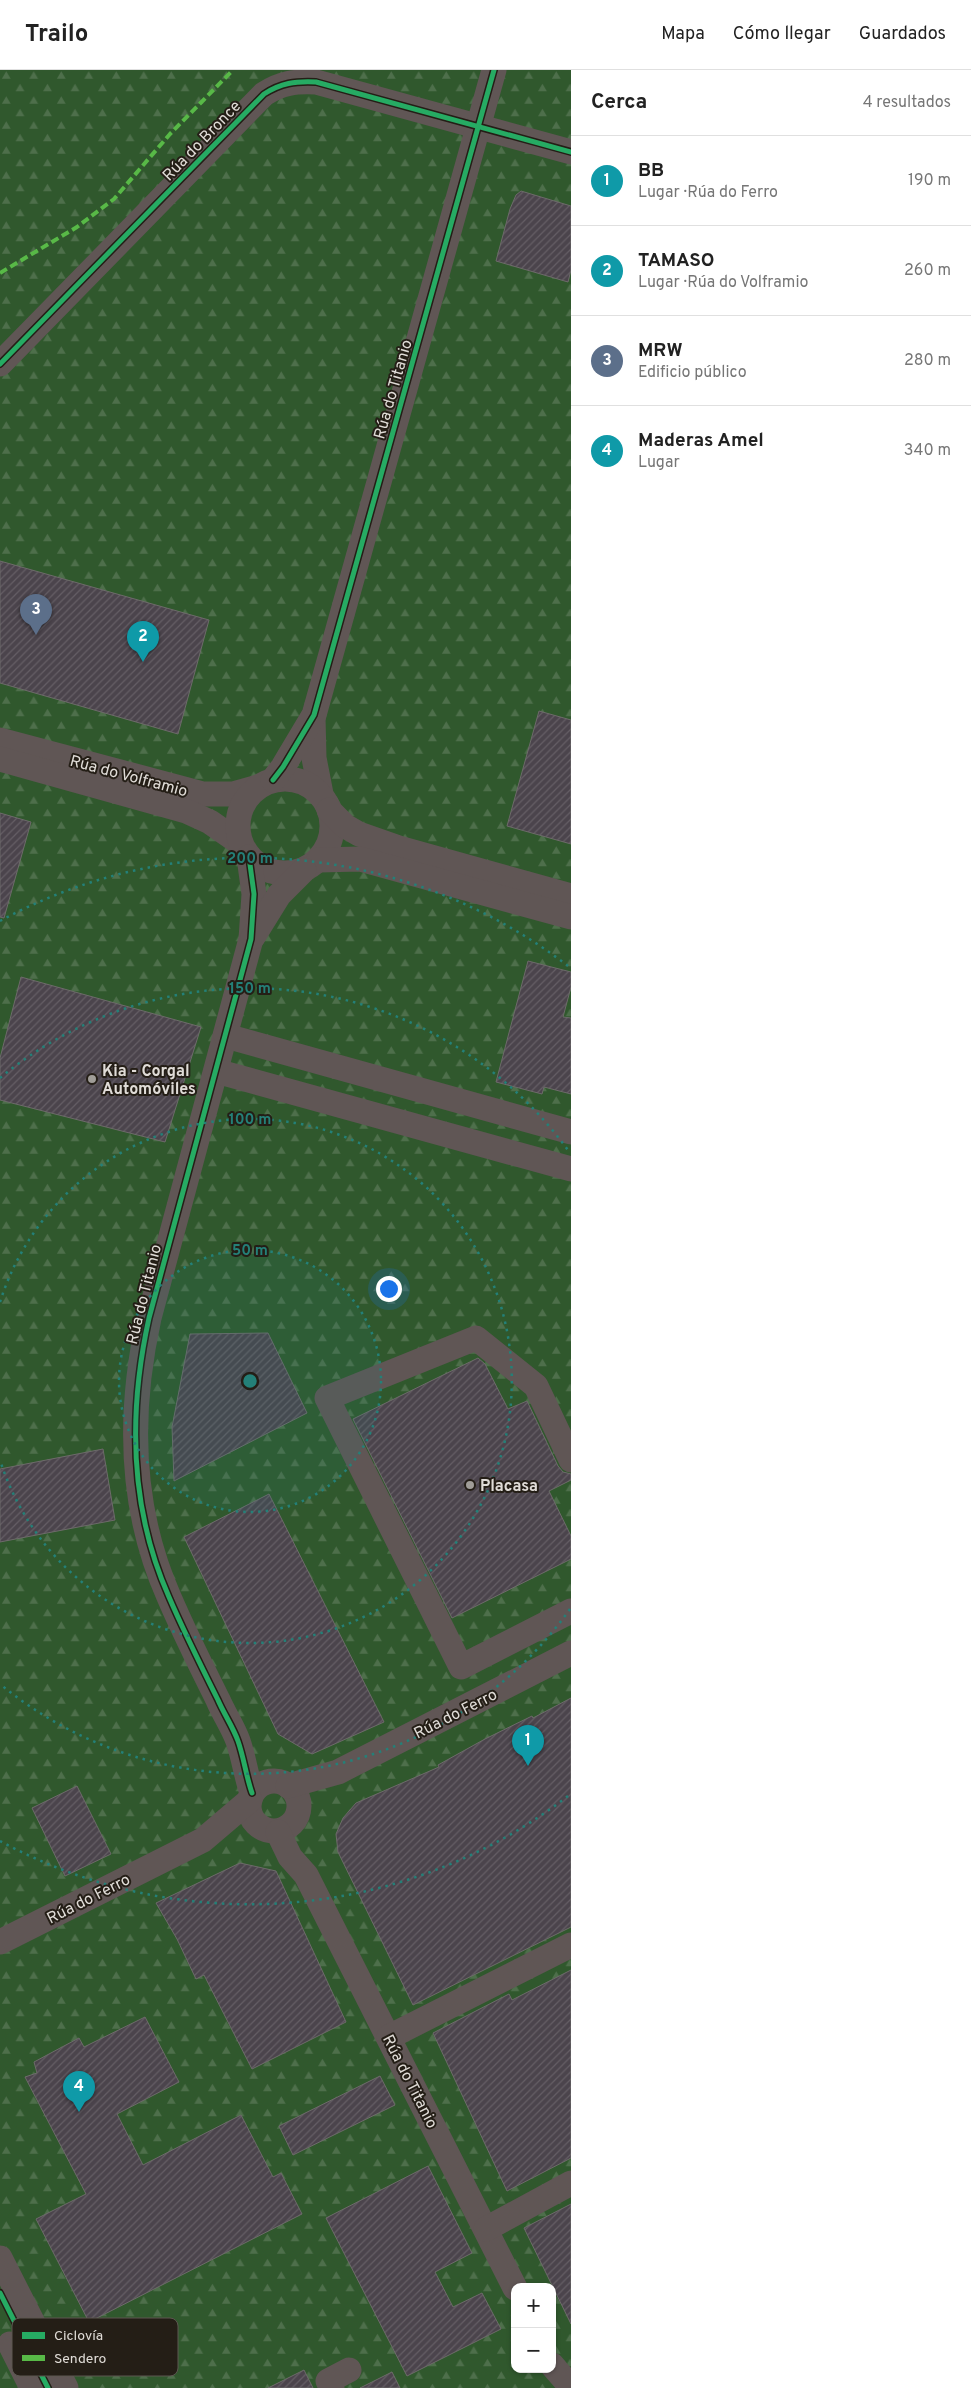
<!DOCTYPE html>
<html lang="es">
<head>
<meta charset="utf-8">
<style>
  :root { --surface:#fff; --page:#f6f6f6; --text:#222; --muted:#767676; --line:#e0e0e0; --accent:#5b5957 }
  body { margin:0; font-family:Overpass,sans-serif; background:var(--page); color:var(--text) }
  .controls { position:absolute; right:15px; bottom:15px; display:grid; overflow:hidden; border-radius:10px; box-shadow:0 1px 4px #0004 }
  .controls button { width:45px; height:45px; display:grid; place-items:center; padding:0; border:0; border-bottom:1px solid var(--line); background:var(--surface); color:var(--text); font:25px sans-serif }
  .you { position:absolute; left:388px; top:1218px; width:18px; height:18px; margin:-12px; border:4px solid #fff; border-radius:50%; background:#1a73e8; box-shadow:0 0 0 8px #1a73e833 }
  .badge { display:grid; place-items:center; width:32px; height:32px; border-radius:50%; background:var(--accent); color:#fff; font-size:16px; font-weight:700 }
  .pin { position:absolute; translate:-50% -41px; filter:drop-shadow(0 1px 2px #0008) }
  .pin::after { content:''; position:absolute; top:26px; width:18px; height:15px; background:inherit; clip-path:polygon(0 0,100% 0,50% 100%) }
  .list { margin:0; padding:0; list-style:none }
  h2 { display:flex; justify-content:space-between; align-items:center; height:65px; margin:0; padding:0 20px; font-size:21px }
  h2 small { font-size:16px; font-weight:400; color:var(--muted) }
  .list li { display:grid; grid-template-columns:32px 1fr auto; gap:15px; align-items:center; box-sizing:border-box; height:90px; padding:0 20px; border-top:1px solid var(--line) }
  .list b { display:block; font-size:19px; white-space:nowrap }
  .list p { margin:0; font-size:16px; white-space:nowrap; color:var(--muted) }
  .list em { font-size:16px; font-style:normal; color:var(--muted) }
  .map { position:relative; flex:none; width:571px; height:2318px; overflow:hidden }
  header { display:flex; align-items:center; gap:30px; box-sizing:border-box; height:70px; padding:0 25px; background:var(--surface); border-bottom:1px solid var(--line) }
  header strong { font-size:24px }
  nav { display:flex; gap:28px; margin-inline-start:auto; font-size:18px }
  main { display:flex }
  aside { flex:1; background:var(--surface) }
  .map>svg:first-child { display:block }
</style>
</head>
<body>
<header>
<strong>Trailo</strong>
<nav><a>Mapa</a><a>Cómo llegar</a><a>Guardados</a></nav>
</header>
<main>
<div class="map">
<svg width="571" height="2318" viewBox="0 0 571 2318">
  <defs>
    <pattern id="forest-firs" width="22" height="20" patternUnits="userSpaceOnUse" patternTransform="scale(1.25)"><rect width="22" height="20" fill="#30582d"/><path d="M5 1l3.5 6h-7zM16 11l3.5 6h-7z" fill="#4e6f4b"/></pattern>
    <pattern id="building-hatch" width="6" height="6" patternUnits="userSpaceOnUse" patternTransform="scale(1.25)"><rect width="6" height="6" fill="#4b444c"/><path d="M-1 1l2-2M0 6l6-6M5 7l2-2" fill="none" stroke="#655e65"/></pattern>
  </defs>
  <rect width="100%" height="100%" fill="#2a2722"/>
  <path fill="url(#forest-firs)" fill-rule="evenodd" d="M0 0H571V2318H0ZM515 2217H552V2299H515Z"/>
  <g fill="url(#building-hatch)" stroke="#6d6b6a">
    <polygon points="521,121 571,136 571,200 568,212 496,191 510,139 516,125"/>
    <polygon points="0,491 209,550 178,664 0,613"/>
    <polygon points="539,641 571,650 571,774 507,756"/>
    <polygon points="0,743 31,752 4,848 0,847"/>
    <polygon points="528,891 571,902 571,917 563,947 571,948 571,1024 544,1017 542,1024 496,1012"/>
    <polygon points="21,907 201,957 165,1072 0,1030 0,988"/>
    <polygon points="268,1263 307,1343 174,1411 172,1357 190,1264"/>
    <polygon points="478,1288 485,1294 508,1339 527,1331 558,1396 563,1402 571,1404 571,1410 549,1421 571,1466 571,1489 452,1548 353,1349"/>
    <polygon points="103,1379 115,1450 0,1472 0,1399"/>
    <polygon points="269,1424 384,1652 312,1684 278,1664 184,1467"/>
    <polygon points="571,1628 571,1857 413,1935 338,1782 336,1764 343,1748 356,1733 439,1697 438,1695 485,1669 532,1646 533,1648"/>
    <polygon points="77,1716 111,1784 65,1806 32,1738"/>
    <polygon points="240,1793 276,1801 346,1952 252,1999 204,1905 196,1909 177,1869 156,1833"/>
    <polygon points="571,1900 571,2088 507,2121 433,1963 509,1924 512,1930"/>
    <polygon points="145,1947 179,2012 117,2044 143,2095 241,2045 273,2107 281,2103 302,2144 89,2252 36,2149 86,2124 25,2007 37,2003 34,1992 79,1968 84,1977"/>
    <polygon points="380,2006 395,2035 293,2085 279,2056"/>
    <polygon points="428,2096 472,2183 435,2202 453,2237 482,2223 501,2259 407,2306 326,2148"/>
    <polygon points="571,2134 571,2254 524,2158"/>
    <polygon points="304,2300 313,2318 268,2318"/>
    <polygon points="392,2302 400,2318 360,2318"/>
  </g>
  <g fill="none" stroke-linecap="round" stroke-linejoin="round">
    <g stroke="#605655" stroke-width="25">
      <path d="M0 294 264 24C281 13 295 11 316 12L571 82"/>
      <polyline points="313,647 314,688 321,724"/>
      <polyline points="0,670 203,724 233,724 258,717"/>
      <polyline points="0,689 186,741 210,752 240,773"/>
      <circle cx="285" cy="756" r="47"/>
      <polyline points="273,710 283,697 314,645 494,0"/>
      <polyline points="329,740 345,756 359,764 399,778 571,826"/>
      <path d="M249 787 254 824 251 869 149 1248C128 1343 129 1437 169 1527 184 1562 201 1596 218 1630 224 1644 233 1657 238 1671 244 1688 246 1706 252 1723"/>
      <polyline points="319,790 360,789 571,847"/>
      <polyline points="253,867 279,825 304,800"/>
      <polyline points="226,966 571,1062"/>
      <polyline points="216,1001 571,1099"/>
      <polyline points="571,1390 536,1316 476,1268 327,1328 461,1597 571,1541"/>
      <circle cx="274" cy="1736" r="25"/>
      <polyline points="288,1716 338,1702 571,1583"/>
      <polyline points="278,1762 290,1787 306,1805 515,2218"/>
      <polyline points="0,1872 203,1770 250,1730"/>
      <polyline points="389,1967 571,1875"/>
      <polyline points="486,2159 571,2113"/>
      <polyline points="0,2188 66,2318"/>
      <polyline points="10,2274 32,2318"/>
      <polyline points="552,2295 571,2317"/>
      <polyline points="332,2318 328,2311 349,2300"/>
    </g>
    <polyline stroke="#58b947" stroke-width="4" stroke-dasharray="8 4" stroke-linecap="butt" points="0,203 77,157 114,129 170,64 233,0"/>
    <g stroke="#241e16" stroke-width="8">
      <g id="cycleway">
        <path d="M0 294 264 24C281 13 295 11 316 12L571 82"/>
        <polyline points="273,710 283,697 314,645 494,0"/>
        <path d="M249 787 254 824 251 869 149 1248C128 1343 129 1437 169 1527 184 1562 201 1596 218 1630 224 1644 233 1657 238 1671 244 1688 246 1706 252 1723"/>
        <polyline points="0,2223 48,2318"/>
      </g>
    </g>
    <use href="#cycleway" stroke="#26ab63" stroke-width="5"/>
  </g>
  <circle cx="250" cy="1311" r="131" fill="#248078" fill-opacity=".12"/>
  <g fill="none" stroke="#248078" stroke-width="2.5" stroke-dasharray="2.5 5">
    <circle cx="250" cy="1311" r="131"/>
    <path d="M0 1232A262 262 0 1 1 0 1390"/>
    <path d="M570 1539A393 393 0 0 1 0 1614M0 1008A393 393 0 0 1 570 1083"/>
    <path d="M568 1726A523 523 0 0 1 0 1771M0 851A523 523 0 0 1 568 896"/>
  </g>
  <g fill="#a09d98" stroke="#241e16" stroke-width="2">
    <circle cx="92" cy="1009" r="5"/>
    <circle cx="470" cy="1415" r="5"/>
  </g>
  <g text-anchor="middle" stroke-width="4" stroke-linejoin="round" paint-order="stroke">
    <g font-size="16" fill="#e0dcd7" stroke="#241e16">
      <text transform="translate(201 70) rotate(-46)" y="6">Rúa do Bronce</text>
      <text transform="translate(392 319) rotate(-74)" y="6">Rúa do Titanio</text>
      <text transform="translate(129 705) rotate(15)" y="6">Rúa do Volframio</text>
      <text transform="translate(143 1224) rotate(-76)" y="6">Rúa do Titanio</text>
      <text transform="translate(455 1643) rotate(-27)" y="6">Rúa do Ferro</text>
      <text transform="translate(88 1828) rotate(-27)" y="6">Rúa do Ferro</text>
      <text transform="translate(411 2011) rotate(63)" y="6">Rúa do Titanio</text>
    </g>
    <g font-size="16" font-weight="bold" fill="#e0dcd7" stroke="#241e16" text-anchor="start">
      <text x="102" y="1006">Kia - Corgal<tspan x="102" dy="18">Automóviles</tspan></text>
      <text x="480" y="1421">Placasa</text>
    </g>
  </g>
  <rect x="12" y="2248" width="166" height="58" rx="8" fill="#241e16" stroke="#5c5750" stroke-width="1"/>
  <rect x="22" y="2262" width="23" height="7" fill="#26ab63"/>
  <rect x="22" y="2285" width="23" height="6" fill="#58b947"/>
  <g font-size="14" fill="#e0dcd7">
    <text x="54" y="2270">Ciclovía</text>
    <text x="54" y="2293">Sendero</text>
  </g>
  <circle cx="250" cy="1311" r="8" fill="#248078" stroke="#241e16" stroke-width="2.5"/>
  <g font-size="15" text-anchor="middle" font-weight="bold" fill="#248078" stroke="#241e16" stroke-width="4" stroke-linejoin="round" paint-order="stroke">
    <text x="250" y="793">200 m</text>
    <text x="250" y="923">150 m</text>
    <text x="250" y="1054">100 m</text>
    <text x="250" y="1185">50 m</text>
  </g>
</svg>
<div class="controls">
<button>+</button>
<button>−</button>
</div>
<div class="you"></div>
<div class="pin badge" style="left:528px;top:1696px;background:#0f9aa8">1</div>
<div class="pin badge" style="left:143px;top:592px;background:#0f9aa8">2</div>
<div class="pin badge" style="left:36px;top:565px;background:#5c6f8a">3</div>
<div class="pin badge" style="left:79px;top:2042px;background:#0f9aa8">4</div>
</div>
<aside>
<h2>Cerca<small>4 resultados</small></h2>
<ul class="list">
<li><span class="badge" style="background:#0f9aa8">1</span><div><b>BB</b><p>Lugar · Rúa do Ferro</p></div><em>190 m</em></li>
<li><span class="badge" style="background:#0f9aa8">2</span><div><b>TAMASO</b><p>Lugar · Rúa do Volframio</p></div><em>260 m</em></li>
<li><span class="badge" style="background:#5c6f8a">3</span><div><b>MRW</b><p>Edificio público</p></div><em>280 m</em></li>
<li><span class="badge" style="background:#0f9aa8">4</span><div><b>Maderas Amel</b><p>Lugar</p></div><em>340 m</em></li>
</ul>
</aside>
</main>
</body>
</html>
